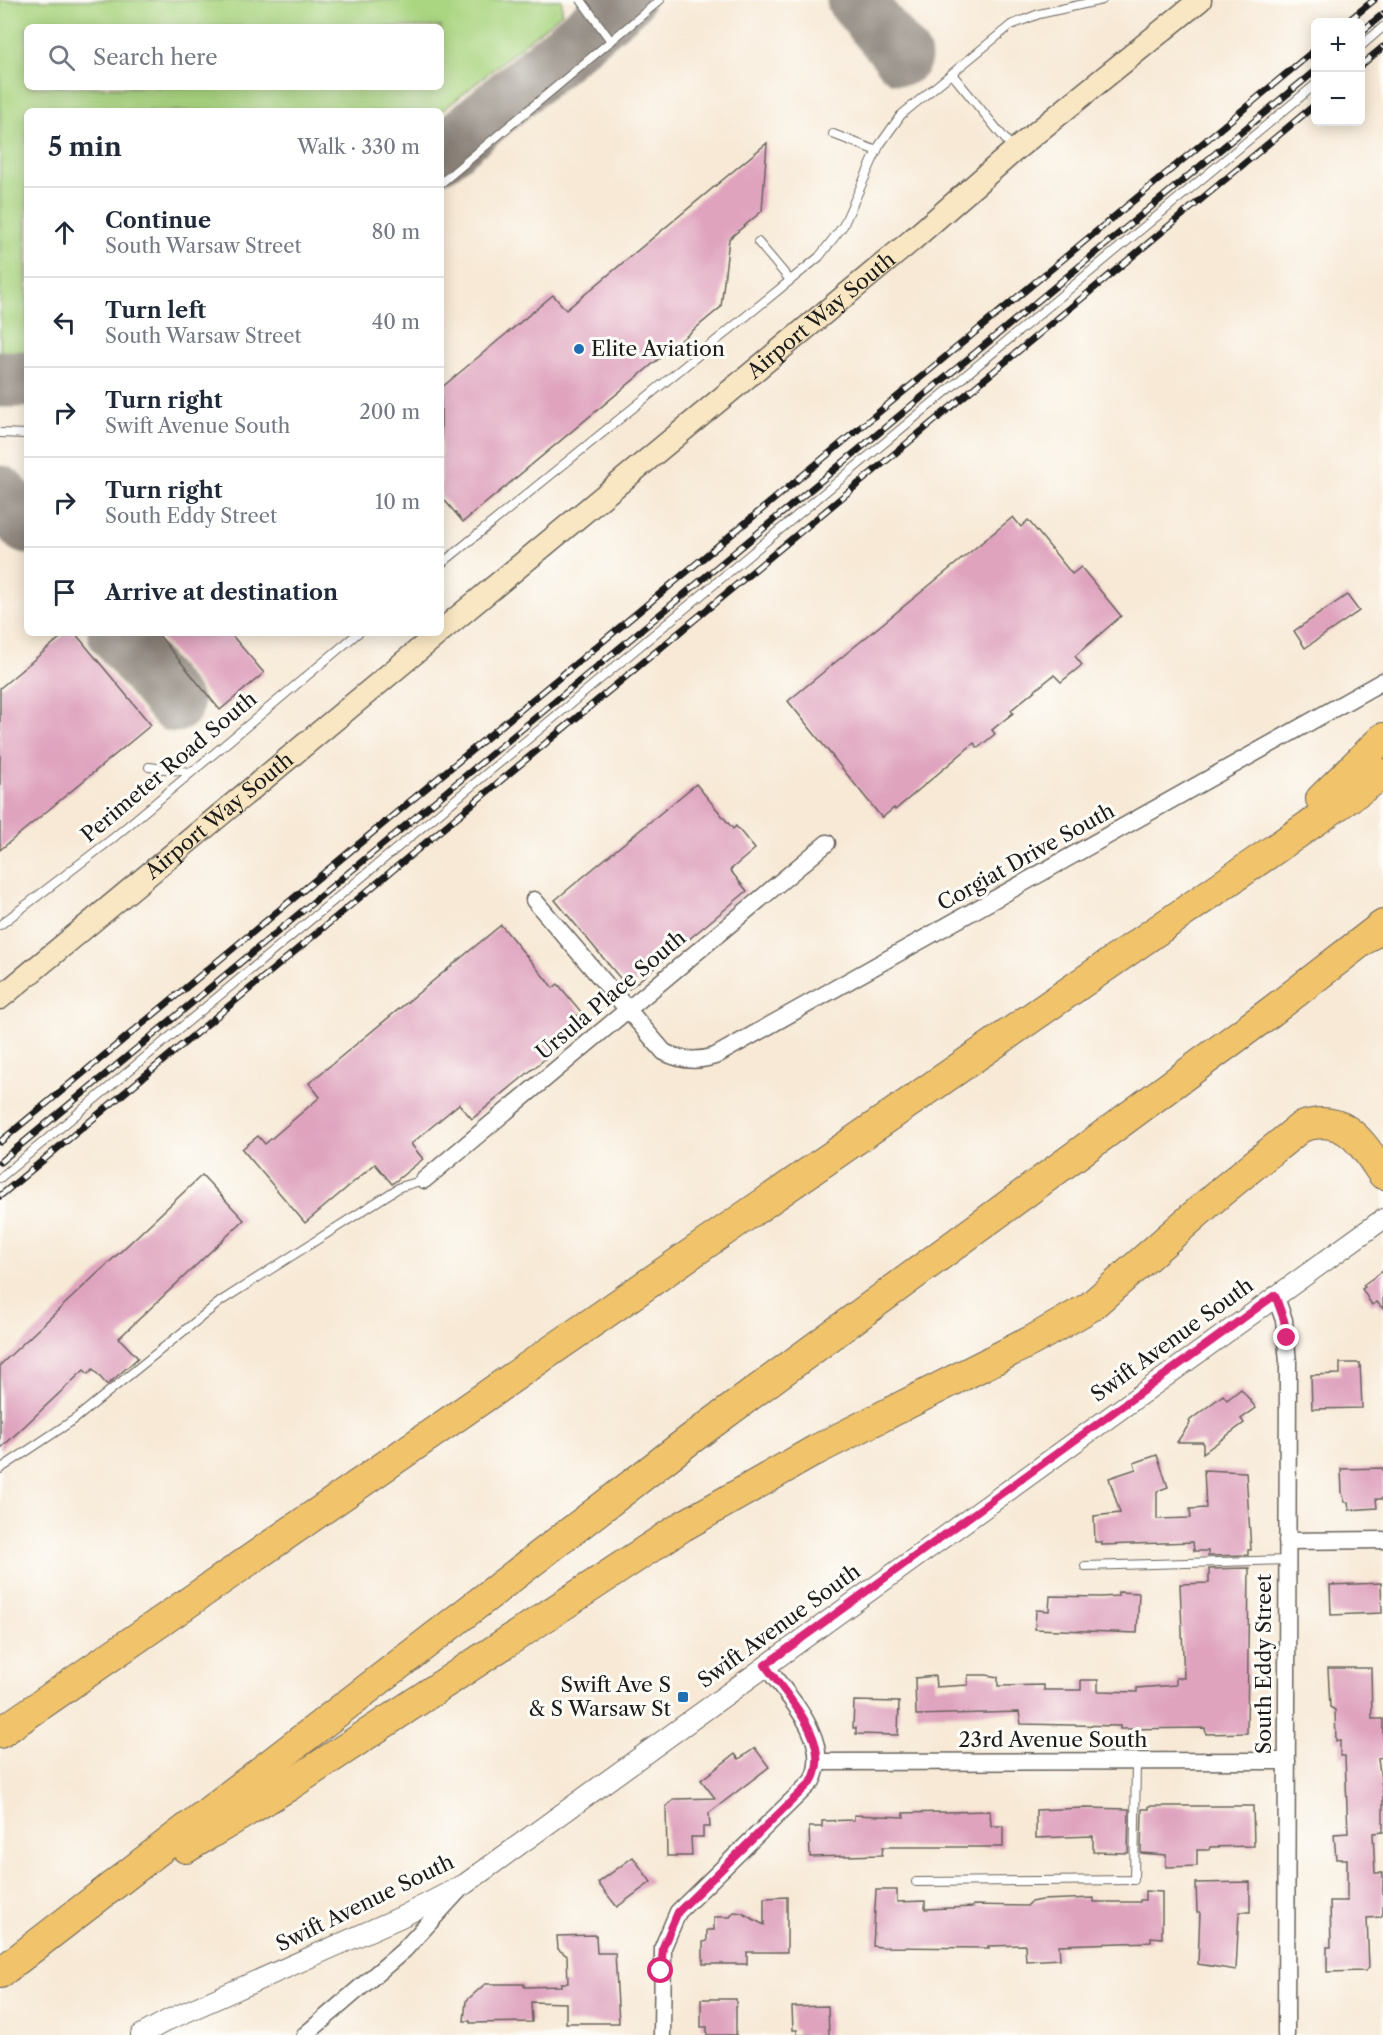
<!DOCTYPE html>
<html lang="en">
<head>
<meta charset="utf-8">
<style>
  :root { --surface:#fff; --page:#f2f2f3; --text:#1f2937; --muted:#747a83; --line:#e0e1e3 }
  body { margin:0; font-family:"Libre Caslon Text",serif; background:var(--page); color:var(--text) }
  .controls { position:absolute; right:18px; top:18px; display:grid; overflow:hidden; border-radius:9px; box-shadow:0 3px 15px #0003 }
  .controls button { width:54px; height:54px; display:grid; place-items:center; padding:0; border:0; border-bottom:2px solid var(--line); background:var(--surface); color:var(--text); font:30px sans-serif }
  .stop { position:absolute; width:18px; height:18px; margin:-14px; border:4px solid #db2777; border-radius:50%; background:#fff }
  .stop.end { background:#db2777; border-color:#fff; box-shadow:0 2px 6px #0008 }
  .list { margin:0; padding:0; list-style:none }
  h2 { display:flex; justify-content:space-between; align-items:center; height:78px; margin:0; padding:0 24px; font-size:26px }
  h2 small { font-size:20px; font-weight:400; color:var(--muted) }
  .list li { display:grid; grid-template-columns:39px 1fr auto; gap:18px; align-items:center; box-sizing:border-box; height:90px; padding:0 24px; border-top:2px solid var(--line) }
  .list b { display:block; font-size:22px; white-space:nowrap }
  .list p { margin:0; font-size:20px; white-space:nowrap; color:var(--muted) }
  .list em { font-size:20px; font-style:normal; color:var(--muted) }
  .icon { flex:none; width:33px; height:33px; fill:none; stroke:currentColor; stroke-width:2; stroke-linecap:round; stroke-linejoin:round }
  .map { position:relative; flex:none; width:1383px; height:2035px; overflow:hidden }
  .search { position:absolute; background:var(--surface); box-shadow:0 3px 15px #0003; left:24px; top:24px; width:420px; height:66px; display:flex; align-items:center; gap:15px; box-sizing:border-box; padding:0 21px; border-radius:9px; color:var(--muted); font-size:22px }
  .panel { position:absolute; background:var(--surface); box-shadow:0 3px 15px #0003; left:24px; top:108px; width:420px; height:528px; border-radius:9px }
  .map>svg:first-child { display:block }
</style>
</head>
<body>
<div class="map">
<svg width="1383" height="2035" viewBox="0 0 1383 2035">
  <rect width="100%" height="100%" fill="#fdfcf7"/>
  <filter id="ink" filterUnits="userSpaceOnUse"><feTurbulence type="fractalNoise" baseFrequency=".0167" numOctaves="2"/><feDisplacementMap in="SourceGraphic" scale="12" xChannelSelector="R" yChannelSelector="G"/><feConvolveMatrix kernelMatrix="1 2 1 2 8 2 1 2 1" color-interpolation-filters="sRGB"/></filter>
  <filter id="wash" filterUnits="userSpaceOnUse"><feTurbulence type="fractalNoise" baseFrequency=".008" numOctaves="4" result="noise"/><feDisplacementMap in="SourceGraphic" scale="24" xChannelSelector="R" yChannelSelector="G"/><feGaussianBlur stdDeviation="1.35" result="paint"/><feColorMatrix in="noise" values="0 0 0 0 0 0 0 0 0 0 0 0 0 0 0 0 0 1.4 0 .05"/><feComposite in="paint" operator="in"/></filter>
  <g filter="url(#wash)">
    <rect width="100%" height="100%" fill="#f7e9d6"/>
    <path fill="#aad581" stroke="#63784e" stroke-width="1.5" fill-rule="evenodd" d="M0 0H562V13L441 112 27 111V369L0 367ZM27 27H441V87H27Z"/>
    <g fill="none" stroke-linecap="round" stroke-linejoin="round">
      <g stroke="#8a8279" stroke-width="57">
        <polyline points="855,0 903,57"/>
        <polyline points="441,154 625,0"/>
        <polyline points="0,379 27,379"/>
        <polyline points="0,494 27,526"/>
        <polyline points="116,633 175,704"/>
      </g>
    </g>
    <g id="blocks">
      <g fill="#dfa3be">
        <polygon points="767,143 762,211 729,239 721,307 463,522 441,496 441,388 553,295 566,310"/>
        <polygon points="1013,517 1021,527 1028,520 1072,574 1081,567 1121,616 1075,656 1082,665 1061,682 1054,675 1011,710 1013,713 992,730 995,734 978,748 974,743 895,810 894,808 882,818 788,701"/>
        <polygon points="1347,595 1359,611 1305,648 1294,631"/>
        <polygon points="66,633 75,633 151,725 0,850 0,688"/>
        <polygon points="157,633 230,633 264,673 220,710"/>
        <polygon points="696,784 733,829 736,826 755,849 730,870 747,891 629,989 555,900"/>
        <polygon points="501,925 553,988 558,984 582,1013 577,1016 585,1026 472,1119 459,1104 411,1144 423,1159 392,1184 375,1164 305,1223 242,1149 258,1136 265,1144 320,1097 309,1083"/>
        <polygon points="202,1175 244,1220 119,1338 138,1358 107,1385 93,1369 88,1374 84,1370 0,1449 0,1365"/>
        <polygon points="1383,1271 1383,1309 1377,1302 1372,1305 1362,1289 1365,1287 1363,1285"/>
        <polygon points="1340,1363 1360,1363 1362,1408 1312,1409 1311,1375 1340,1374"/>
        <polygon points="1241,1389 1256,1408 1241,1419 1244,1423 1203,1453 1203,1442 1177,1442 1190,1423 1189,1421 1223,1395 1227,1400"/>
        <polygon points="1157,1455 1168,1487 1157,1491 1157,1519 1191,1518 1190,1509 1206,1508 1204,1470 1246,1472 1251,1550 1248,1550 1248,1555 1208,1556 1208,1551 1194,1551 1193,1542 1102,1545 1102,1542 1095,1542 1094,1516 1120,1513 1109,1478 1136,1469 1134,1463"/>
        <polygon points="1383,1468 1383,1499 1376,1499 1377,1508 1349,1510 1348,1502 1345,1502 1342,1493 1341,1469"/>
        <polygon points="1249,1568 1247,1733 1206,1734 1205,1728 1120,1729 1120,1726 1021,1724 1019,1712 916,1715 915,1678 935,1676 936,1687 968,1685 968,1675 986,1675 998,1677 998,1686 1044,1685 1044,1690 1081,1690 1081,1680 1098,1680 1098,1691 1137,1692 1137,1688 1176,1685 1176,1678 1184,1678 1180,1584 1209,1583 1209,1569"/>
        <polygon points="1381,1583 1382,1613 1331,1615 1330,1585"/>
        <polygon points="1118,1592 1139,1593 1137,1633 1035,1629 1036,1610 1049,1611 1050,1596 1100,1597 1118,1596"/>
        <polygon points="1328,1668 1371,1668 1372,1719 1383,1719 1383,1757 1378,1758 1383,1795 1383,1832 1373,1833 1375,1873 1383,1873 1383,1913 1381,1917 1367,1918 1369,1968 1365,1971 1327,1972 1327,1947 1331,1947 1330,1901 1347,1901 1347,1859 1336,1859 1334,1834 1348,1833 1345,1756 1340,1756 1340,1740 1336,1741 1335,1710 1330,1707"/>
        <polygon points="854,1701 899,1702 898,1735 856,1734 856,1728 853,1728"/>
        <polygon points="755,1748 769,1767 709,1813 710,1827 703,1827 703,1837 691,1837 692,1856 667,1856 666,1806 675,1799 715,1798 701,1780 735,1754 739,1759"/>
        <polygon points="1149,1806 1253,1806 1254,1846 1210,1847 1209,1850 1197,1850 1197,1866 1166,1867 1166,1855 1141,1853 1142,1809 1149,1809"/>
        <polygon points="1084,1808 1129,1809 1128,1853 1093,1852 1093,1836 1036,1838 1036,1810"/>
        <polygon points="990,1811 991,1826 1003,1826 1003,1847 883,1847 882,1855 810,1857 809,1827 822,1827 822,1821 854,1820 854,1815 904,1817 903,1813"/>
        <polygon points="633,1857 651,1882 617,1907 598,1883"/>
        <polygon points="1250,1882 1250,1912 1239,1912 1236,1970 1198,1964 1200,1912 1197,1912 1196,1883"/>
        <polygon points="876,1890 897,1890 897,1902 925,1901 925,1909 973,1907 973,1905 1027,1906 1031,1902 1041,1900 1094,1898 1094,1902 1140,1902 1140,1900 1145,1900 1145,1891 1162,1892 1162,1938 1151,1937 1151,1942 1059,1945 1060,1959 1026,1961 1025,1945 988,1946 989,1948 881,1947 873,1946"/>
        <polygon points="787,1897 787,1952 747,1952 747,1964 703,1964 703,1942 707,1941 707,1930 714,1930 714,1917 730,1917 734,1912 742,1913 764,1925 764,1898"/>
        <polygon points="596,1935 597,1953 615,1953 619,2023 566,2023 566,2003 531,2002 532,2022 470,2023 470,2021 464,2021 466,2001 485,1984 524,1984 524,1987 561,1986 561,1983 568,1983 567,1956 558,1949 557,1936"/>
        <polygon points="701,1999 736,1999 736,2035 707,2035 707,2027 701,2027"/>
        <polygon points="828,2006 829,2035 797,2035 797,2030 793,2030 792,2007"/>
      </g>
    </g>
  </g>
  <g filter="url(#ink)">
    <use href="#blocks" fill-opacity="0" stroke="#69645d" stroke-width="1.5"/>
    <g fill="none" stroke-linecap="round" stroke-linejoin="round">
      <g stroke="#69645d" stroke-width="10">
        <g id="service">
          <polyline points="581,0 611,41"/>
          <polyline points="1360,47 1383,27"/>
          <polyline points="952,74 1014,150"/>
          <polyline points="833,134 877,151"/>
          <polyline points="441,183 660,0"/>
          <polyline points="758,242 790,280"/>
          <polyline points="0,433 27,434"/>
          <polyline points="441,564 819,257 843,226 879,146 901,115 1011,25 1039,14 1102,0"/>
          <polyline points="149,767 190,772"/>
          <polyline points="0,925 112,839 358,633"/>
          <polyline points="0,1178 1316,84"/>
          <polyline points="0,1469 75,1419 221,1301 400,1187 424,1180"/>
          <polyline points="1085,1566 1287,1560"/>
          <polyline points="916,1882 1134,1880 1136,1763"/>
        </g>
      </g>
      <g stroke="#69645d" stroke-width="19">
        <g id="minor">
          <path d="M534 900 664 1052C681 1061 697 1062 715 1056L1383 681"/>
          <polyline points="424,1180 827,843"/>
          <polyline points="1275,1295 1284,1320 1288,1362 1286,2035"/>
          <polyline points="1287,1541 1383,1540"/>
          <polyline points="819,1762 1287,1761"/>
          <polyline points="305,2035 404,1950 460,1889"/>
          <path d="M662 2035 663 1947 678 1912 812 1781C833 1740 788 1697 765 1665"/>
        </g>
      </g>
      <g stroke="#69645d" stroke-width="22">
        <polyline id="tertiary" points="141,2035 168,2020 401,1917 465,1884 1383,1219"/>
      </g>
      <g stroke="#69645d" stroke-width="25">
        <g id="secondary">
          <path id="s1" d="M441 631 911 241 1015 150 1200 0"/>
          <path id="s2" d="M0 998 439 633"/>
        </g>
      </g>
      <g stroke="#69645d" stroke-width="32">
        <g id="motorway">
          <polyline points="1321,799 1383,738"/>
          <polyline points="0,1733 1383,774"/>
          <path d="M186 1848 290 1785 683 1526 816 1450 1033 1340 1090 1307 1222 1191 1301 1127C1345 1112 1361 1142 1383 1174"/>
          <polyline points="0,1973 688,1441 1268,1014 1383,925"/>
        </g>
      </g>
      <use href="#service" stroke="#fff" stroke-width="8"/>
      <use href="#minor" stroke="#fff" stroke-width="16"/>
      <use href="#tertiary" stroke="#fff" stroke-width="20"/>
      <use href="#secondary" stroke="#f9e7c3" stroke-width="22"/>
      <use href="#motorway" stroke="#f1c36a" stroke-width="30"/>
      <g stroke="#1c1c1c" stroke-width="7">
        <g id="rail">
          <polyline points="1347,22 1374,0"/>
          <polyline points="1360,33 1383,14"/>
          <polyline points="1360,66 1383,47"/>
          <polyline points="0,1142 1316,49"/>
          <polyline points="0,1162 1316,70"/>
          <polyline points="0,1196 1316,104"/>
        </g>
      </g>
      <use href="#rail" stroke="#fdfcf7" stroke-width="4.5" stroke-dasharray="14" stroke-linecap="butt"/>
    </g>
  </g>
  <g fill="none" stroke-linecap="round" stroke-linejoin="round" filter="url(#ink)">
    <path stroke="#db2777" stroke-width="8" d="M661 1971 663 1947 678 1912 812 1781C833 1741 787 1697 765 1665L1275 1295 1284 1320 1287 1338"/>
  </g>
  <g fill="#1f6fb2" stroke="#fdfcf7" stroke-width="2">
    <circle cx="579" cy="349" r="6"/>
    <rect x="677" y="1691" width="12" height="12" rx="3"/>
  </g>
  <g text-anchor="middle" stroke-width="6" stroke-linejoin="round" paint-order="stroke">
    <g font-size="21" fill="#1c1c1c" stroke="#fdfcf7">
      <text dy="7" stroke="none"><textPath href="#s1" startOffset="494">Airport Way South</textPath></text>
      <text transform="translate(169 767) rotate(-40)" y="7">Perimeter Road South</text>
      <text dy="7" stroke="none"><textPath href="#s2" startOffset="285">Airport Way South</textPath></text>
      <text transform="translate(1026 857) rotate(-29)" y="7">Corgiat Drive South</text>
      <text transform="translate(611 995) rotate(-40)" y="7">Ursula Place South</text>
      <text transform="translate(1172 1340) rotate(-36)" y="7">Swift Avenue South</text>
      <text transform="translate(779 1626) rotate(-36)" y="7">Swift Avenue South</text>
      <text transform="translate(1264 1664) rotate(-90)" y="7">South Eddy Street</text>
      <text x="1053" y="1747">23rd Avenue South</text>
      <text transform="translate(365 1903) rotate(-26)" y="7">Swift Avenue South</text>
    </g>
    <g font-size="21" fill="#1c1c1c" stroke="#fdfcf7" text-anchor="start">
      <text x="591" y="356">Elite Aviation</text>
      <text x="671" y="1692" text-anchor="end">Swift Ave S<tspan x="671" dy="24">&amp; S Warsaw St</tspan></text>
    </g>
  </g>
</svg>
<div class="controls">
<button>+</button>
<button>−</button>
</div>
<div class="stop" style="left:661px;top:1971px"></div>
<div class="stop end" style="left:1287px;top:1338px"></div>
<div class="search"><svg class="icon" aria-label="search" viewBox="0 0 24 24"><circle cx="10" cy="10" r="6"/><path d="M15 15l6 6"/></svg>Search here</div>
<section class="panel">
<h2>5 min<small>Walk · 330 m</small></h2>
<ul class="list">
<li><svg class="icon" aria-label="ahead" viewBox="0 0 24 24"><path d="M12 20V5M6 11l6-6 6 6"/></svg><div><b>Continue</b><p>South Warsaw Street</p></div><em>80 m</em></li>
<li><svg class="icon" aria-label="left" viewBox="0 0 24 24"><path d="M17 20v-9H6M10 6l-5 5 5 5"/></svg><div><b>Turn left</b><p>South Warsaw Street</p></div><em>40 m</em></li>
<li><svg class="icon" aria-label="right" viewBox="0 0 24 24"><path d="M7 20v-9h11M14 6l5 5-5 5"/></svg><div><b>Turn right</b><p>Swift Avenue South</p></div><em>200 m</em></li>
<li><svg class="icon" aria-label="right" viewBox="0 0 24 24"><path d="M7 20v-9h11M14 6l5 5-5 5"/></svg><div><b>Turn right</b><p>South Eddy Street</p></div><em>10 m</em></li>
<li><svg class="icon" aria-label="arrive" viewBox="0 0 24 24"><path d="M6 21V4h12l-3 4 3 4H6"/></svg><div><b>Arrive at destination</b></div></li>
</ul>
</section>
</div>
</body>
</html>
